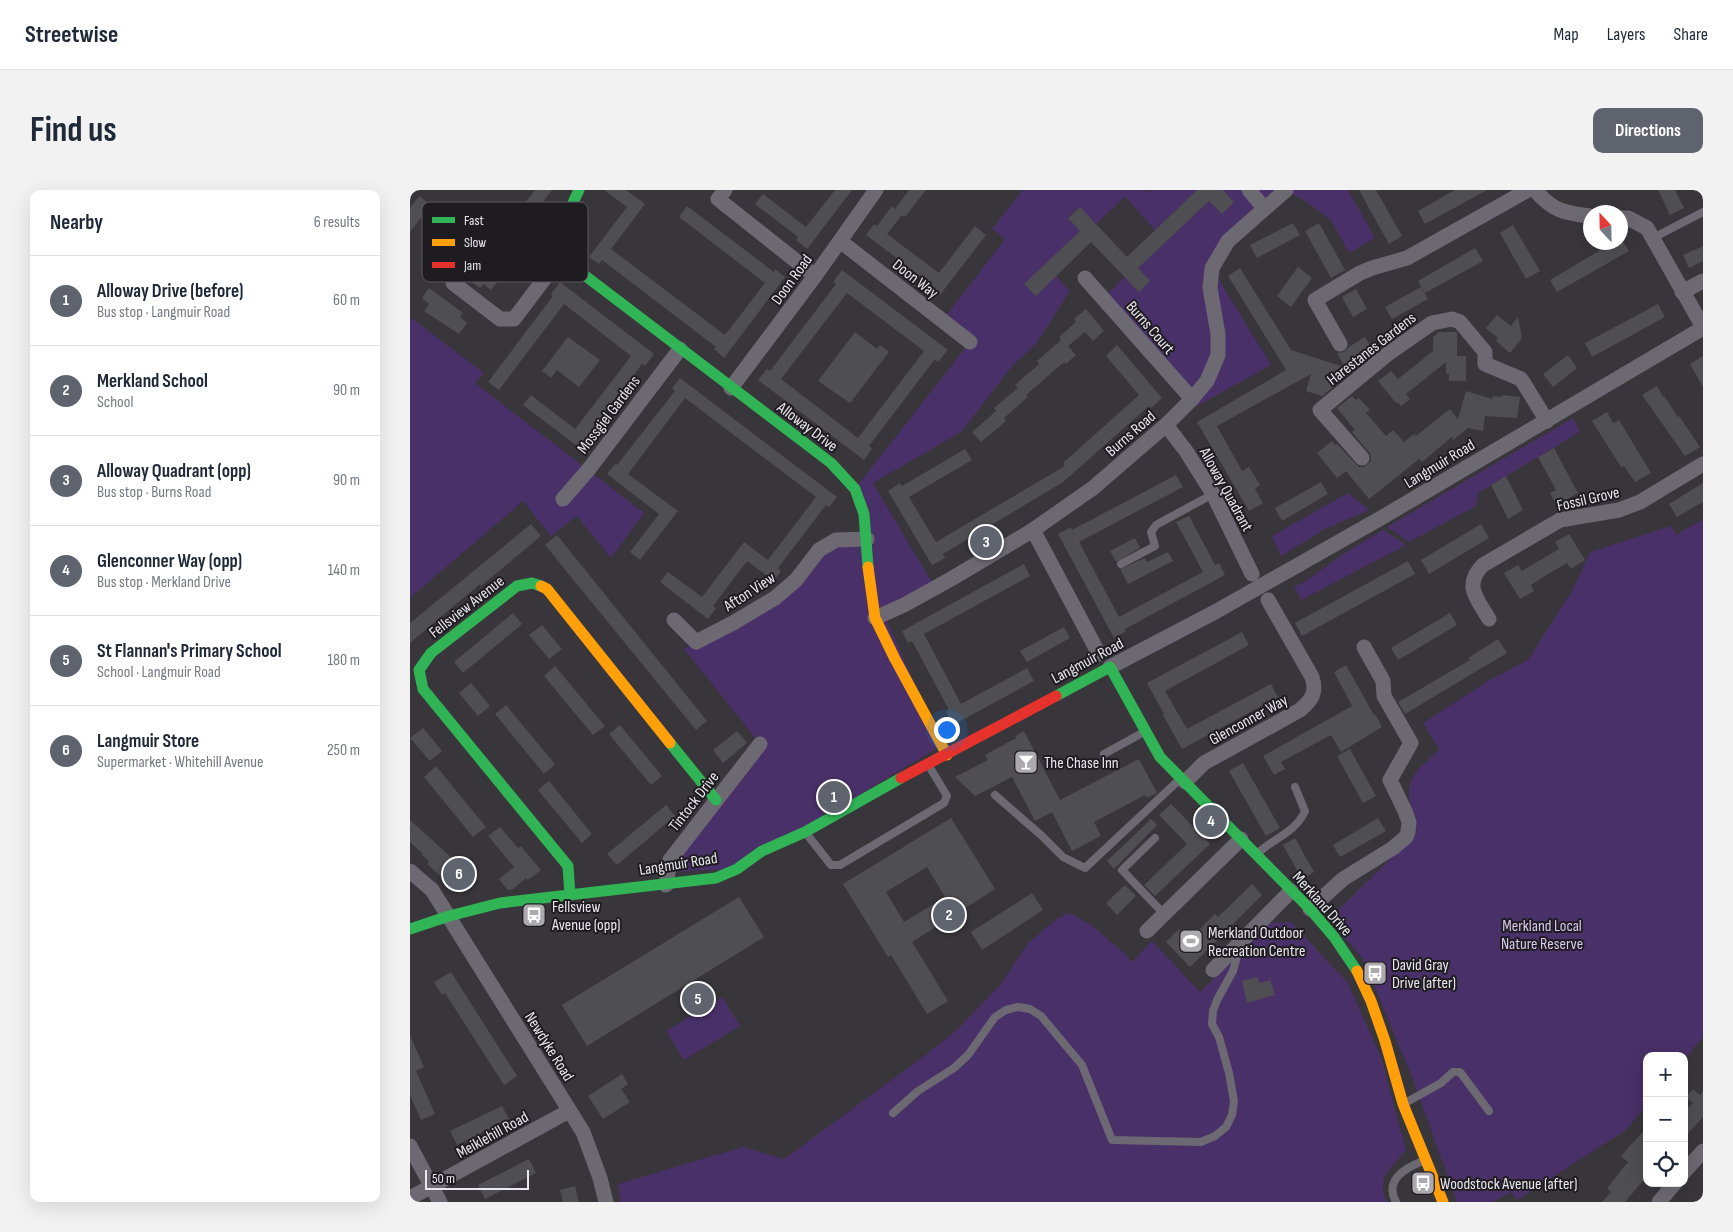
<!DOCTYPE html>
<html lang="en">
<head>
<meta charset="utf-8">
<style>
  :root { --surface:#fff; --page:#f2f2f3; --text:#1f2937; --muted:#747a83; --line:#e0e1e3; --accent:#5e636d }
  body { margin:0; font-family:"Sofia Sans Condensed",sans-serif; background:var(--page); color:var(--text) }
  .controls { position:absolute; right:15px; bottom:15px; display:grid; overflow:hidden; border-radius:10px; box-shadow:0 5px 20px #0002 }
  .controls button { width:45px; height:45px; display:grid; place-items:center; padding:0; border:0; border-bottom:1px solid var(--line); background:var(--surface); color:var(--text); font:25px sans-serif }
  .compass { position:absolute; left:1173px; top:15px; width:45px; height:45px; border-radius:50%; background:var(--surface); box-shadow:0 5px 20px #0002; rotate:338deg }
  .scale { position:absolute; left:15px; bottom:12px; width:104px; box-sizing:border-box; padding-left:5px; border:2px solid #eae8ee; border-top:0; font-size:14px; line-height:18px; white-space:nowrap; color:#eae8ee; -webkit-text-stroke:4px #1e1c20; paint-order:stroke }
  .you { position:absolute; left:536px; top:539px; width:18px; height:18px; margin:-12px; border:4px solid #fff; border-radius:50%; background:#1a73e8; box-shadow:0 0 0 8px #1a73e833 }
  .badge { display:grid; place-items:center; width:32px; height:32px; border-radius:50%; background:var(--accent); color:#fff; font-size:16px; font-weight:700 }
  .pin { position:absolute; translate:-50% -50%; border:2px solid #fff; box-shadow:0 1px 5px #0006 }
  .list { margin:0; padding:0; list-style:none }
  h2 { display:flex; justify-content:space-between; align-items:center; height:65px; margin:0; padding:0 20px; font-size:21px }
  h2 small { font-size:16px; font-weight:400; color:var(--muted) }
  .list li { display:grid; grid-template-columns:32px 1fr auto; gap:15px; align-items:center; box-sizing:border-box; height:90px; padding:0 20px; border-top:1px solid var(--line) }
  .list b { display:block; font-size:19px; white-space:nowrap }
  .list p { margin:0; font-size:16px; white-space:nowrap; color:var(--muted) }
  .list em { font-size:16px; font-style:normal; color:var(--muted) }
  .icon { flex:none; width:28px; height:28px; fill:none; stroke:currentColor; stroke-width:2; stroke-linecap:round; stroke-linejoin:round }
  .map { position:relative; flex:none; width:1293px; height:1012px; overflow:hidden; border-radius:10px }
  header { display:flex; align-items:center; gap:30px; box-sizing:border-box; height:70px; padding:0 25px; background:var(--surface); border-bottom:1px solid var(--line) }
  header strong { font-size:24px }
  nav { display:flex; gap:28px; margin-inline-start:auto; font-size:18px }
  .intro { display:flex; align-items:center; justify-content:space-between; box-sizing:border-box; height:120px; padding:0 30px }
  h1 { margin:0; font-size:35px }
  .button { padding:12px 22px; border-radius:10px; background:var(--accent); color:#fff; font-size:18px; font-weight:700 }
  main { display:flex; gap:30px; padding:0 30px }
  aside { flex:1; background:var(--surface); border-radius:10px; box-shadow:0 5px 20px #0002 }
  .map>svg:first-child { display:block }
</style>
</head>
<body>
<header>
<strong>Streetwise</strong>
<nav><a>Map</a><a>Layers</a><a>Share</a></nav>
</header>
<div class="intro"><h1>Find us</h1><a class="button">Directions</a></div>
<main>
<aside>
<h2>Nearby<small>6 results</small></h2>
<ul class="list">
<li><span class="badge">1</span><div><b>Alloway Drive (before)</b><p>Bus stop · Langmuir Road</p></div><em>60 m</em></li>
<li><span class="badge">2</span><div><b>Merkland School</b><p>School</p></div><em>90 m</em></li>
<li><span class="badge">3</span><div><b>Alloway Quadrant (opp)</b><p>Bus stop · Burns Road</p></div><em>90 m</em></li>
<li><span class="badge">4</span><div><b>Glenconner Way (opp)</b><p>Bus stop · Merkland Drive</p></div><em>140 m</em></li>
<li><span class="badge">5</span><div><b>St Flannan's Primary School</b><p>School · Langmuir Road</p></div><em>180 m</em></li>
<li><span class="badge">6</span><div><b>Langmuir Store</b><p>Supermarket · Whitehill Avenue</p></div><em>250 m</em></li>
</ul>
</aside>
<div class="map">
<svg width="1293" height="1012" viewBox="0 0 1293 1012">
  <rect width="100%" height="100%" fill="#38363b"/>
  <g fill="#493068">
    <polygon points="613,0 734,0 738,2 740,0 787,0 745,40 715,7 686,34 669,17 658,28 670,41 615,94 646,86 660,101 626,154 604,174 551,242 463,293 525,398 474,424 532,555 327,679 257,682 350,554 274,459 365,408 409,360 456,349 445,299 559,153 532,131 595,49 582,39"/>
    <polygon points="813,0 938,0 965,48 939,63 921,30 895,11 876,0 802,78 861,175 787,216 693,108 715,87 729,102 740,91 728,78 799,11 812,24 824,12"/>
    <polygon points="0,127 74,183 65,193 234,323 201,368 167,326 141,346 113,311 0,408"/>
    <polygon points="1163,228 1170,242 1068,303 1066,316 999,352 977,337"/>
    <polygon points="938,303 959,320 915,339 871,366 862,346"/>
    <path d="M1293 329V847L1274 870V866H1237V915L1216 940 1107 1010 1101 1002 1082 1012H1047L1000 882 953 769 919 729 1007 643C1004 627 994 604 1002 588 1008 578 1021 568 1029 559L1013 533 1078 491 1118 470 1163 399 1180 362 1261 336 1266 345Z"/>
    <polygon points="973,340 996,355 891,410 884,397 899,389 935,363"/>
    <path d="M659 723 680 734 717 766 722 772 742 751 790 802 837 757 857 733 881 732 937 792 971 867 996 960C981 979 965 987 977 1012H211L208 994 333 957 374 969 513 867 548 839 590 795 618 753 648 728Z"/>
    <polygon points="312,807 330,836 274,870 256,841"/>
  </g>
  <g fill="#4f4e52" fill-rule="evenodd">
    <polygon points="125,0 142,0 94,62 83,53"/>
    <polygon points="194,0 216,0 235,14 201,59 315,145 355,93 269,27 277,16 364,82 365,79 375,87 314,168 304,159 306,157 192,70 189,74 179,67 217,17"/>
    <polygon points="425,0 442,0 397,59 386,50 388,47 345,14 353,4 396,37"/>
    <polygon points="499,0 516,0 495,27 492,25 477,44 529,83 565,36 576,45 530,105 519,97 521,94 456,45 464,34 467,36 482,16 485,19"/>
    <polygon points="787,0 813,0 824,12 812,24 799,11 728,78 740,91 729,102 681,52 626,106 614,94 670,41 658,28 670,17 717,67"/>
    <polygon points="949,0 966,0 992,46 979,54"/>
    <polygon points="1045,0 1077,0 1015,34 1008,21"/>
    <polygon points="1248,0 1265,0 1274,18 1260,25"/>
    <polygon points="9,6 21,15 0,42 0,18"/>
    <polygon points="883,33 890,45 847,68 840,55"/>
    <polygon points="909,33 935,80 921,88 895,41"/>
    <polygon points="1103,35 1130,81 1116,89 1090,43"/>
    <polygon points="1211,48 1219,61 1147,102 1140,90 1204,52 1210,52"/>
    <polygon points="1293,56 1293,71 1279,78 1273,65"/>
    <polygon points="1065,58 1073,71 1015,103 1008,91"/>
    <polygon points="57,63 77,78 75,80 89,90 81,100 73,94 70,98 37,74 44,64 52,70"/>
    <polygon points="888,77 902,88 881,117 867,106"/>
    <polygon points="830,78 881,160 934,177 939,184 912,206 896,201 901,184 807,236 832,281 839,277 850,295 845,299 853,313 839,321 787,232 876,180 818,86"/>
    <path d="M432 80 538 160 528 172 525 169 459 256 462 259 454 270 348 190 357 179 360 181 426 94 423 92ZM437 103 514 161 448 248 371 189Z"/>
    <polygon points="150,92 244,164 235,176 232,174 176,247 179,249 171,259 113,215 121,205 165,239 221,166 154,114 89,200 78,192 143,106 141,104"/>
    <polygon points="1011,97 1018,109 982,129 975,117"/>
    <polygon points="19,98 53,123 50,127 57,133 49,144 14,121 19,114 12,108"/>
    <polygon points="946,99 957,119 943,127 932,107"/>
    <polygon points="1248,114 1255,127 1182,167 1175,153"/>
    <polygon points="676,119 694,141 683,151 675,142 658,156 666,165 656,174 654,172 616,205 618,207 594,228 596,231 571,252 562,242 586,221 584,218 608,198 605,195 629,174 627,171 651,150 649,147 666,132 664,129"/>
    <polygon points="1087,125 1101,136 1108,127 1112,148 1100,163 1086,151 1088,148 1076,138"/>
    <polygon points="445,142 467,159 470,155 479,162 440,213 408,191"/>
    <polygon points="1029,142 1046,142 1047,143 1047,166 1056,166 1056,191 1039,191 1039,184 1036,184 1036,172 996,204 1000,209 991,216 987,212 986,213 968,191 981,181 988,189 1023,161 1023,147"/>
    <polygon points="158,147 190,170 169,197 147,180 141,188 132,181"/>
    <polygon points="955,147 964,163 954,171 937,181 927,163 934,162 939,157"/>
    <polygon points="707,155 752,208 741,218 739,216 653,292 533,364 535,368 522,375 478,301 490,293 492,296 555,259 562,270 499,307 526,352 655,276 653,273 729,205 696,166"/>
    <polygon points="1158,165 1167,178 1143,197 1133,184"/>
    <polygon points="1293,166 1293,197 1280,174"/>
    <polygon points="270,188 427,307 419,317 416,315 368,378 371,381 364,391 337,371 303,416 306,418 298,429 250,392 258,382 292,407 334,352 358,370 406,307 275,208 218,284 268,321 230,370 220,362 249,324 197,284 205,274 207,275 265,201 262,198"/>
    <polygon points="1247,196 1253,207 1254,206 1268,227 1269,226 1290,257 1275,266 1232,205"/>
    <polygon points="1056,201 1082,209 1083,206 1092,207 1092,205 1110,207 1107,228 1075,226 1073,241 1058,238 1042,251 1043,246 1012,272 1009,269 959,309 936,281 927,288 907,263 922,251 925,255 927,254 949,277 954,277 961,271 961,267 959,262 942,242 945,240 927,218 942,206 946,210 949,208 960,220 956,223 976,246 983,240 994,252 1004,244 1006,246 1040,219 1048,229"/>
    <polygon points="1197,222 1203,233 1209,230 1241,283 1225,292 1214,276 1211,277 1182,231"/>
    <polygon points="1144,258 1168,303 1147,315 1140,303 1146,300 1128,267"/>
    <polygon points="766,285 773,297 669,352 709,427 793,382 766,332 779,326 805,375 809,373 815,385 715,439 716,441 704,448 648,344 661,337 662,340"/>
    <polygon points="1096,286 1113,320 1098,329 1081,295"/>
    <polygon points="911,292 918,304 872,331 865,318"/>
    <polygon points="1293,293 1293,312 1267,327 1259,314"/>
    <polygon points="121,334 131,346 71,396 70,394 0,453 0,433"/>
    <polygon points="1071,334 1079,348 1019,384 1011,370"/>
    <polygon points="1159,344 1175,370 1161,379 1157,373 1138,384 1121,395 1124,401 1110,409 1094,383 1108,375 1112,381 1149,359 1145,352"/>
    <polygon points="147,345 297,531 286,540 135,355"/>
    <polygon points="725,348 730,358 706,372 700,361"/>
    <polygon points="758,362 763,371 718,394 710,379 735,368 737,372"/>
    <polygon points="998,371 1005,384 892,446 885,433"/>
    <polygon points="614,374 620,386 514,444 551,514 617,478 624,491 543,535 536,522 539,520 502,451 498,453 492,441"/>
    <polygon points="103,423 112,434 53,483 44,472"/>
    <polygon points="1040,423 1047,435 988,470 981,458"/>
    <polygon points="132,435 152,459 139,469 119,445"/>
    <polygon points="654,437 660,448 617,472 610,461"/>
    <polygon points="832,442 839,455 755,501 777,539 861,494 868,507 772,559 753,525 754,524 737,493"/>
    <polygon points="1088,449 1097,463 995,524 988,512 1060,470 1058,468"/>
    <polygon points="936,475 964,525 965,524 972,537 931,562 921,545 871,572 875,579 864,585 853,566 942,516 924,482"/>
    <polygon points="145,476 195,536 183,545 134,486"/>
    <polygon points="61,493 80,516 68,526 49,503"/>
    <polygon points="96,515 145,574 134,584 85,524"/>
    <polygon points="210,535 252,586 241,595 199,544"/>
    <polygon points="13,538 32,561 20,571 0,548"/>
    <polygon points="327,541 337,553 313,573 303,560"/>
    <polygon points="614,541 650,610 729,569 747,603 737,608 735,605 684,632 691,646 662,661 642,622 625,631 602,587 565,606 545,587 578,570 575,565 606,548 605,546"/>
    <polygon points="940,559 966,606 953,613 927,566"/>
    <polygon points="833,573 870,638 856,646 819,581"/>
    <polygon points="26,576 76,637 63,647 14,587"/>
    <polygon points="139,591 182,644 172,653 128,600"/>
    <polygon points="761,614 800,654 745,706 734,695 777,654 749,625"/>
    <polygon points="256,615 265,626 207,675 197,664"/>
    <path d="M541 628 585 699 502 752 538 811 517 824 481 765 478 767 433 694ZM517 677 535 707 494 732 476 702Z"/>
    <polygon points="968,628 976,641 930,667 923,655"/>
    <polygon points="741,629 747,635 704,679 697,671"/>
    <polygon points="0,630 64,688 50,704 17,674 19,671 12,665 13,664 0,652"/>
    <polygon points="90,637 108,658 111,656 131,680 118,690 116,688 103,699 98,700 89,689 104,677 78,646"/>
    <polygon points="885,648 904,682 892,689 873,655"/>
    <polygon points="842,694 852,705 780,777 756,752 769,739 779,750 805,724 808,727"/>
    <polygon points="715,695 726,706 707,725 696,713"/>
    <polygon points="622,703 633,720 572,760 561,742"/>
    <polygon points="329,707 354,747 177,856 152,815"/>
    <polygon points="41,782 107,886 94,895 35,803 32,805 24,792"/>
    <polygon points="848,787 849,793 860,790 865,805 837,813 832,791"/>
    <polygon points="0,845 14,877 6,881 25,924 11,930 0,905"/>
    <polygon points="212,884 218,894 211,899 220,912 193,929 178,906"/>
    <polygon points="1283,899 1290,905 1293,901 1293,927 1274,948 1274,922 1283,913 1276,907"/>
    <polygon points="92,916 99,929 47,955 40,941"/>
    <polygon points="1237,937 1237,986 1215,1012 1192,1012 1201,1002 1197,998 1218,972 1211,966"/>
    <polygon points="119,969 126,983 75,1009 68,995"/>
    <polygon points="165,996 169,1012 153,1012 150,1000"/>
  </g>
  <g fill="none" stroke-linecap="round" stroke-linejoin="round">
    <g stroke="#6d6973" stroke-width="8">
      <polyline points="1243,48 1293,22"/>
      <polyline points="711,374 745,356 741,342 746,335 803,304"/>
      <polyline points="694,564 734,542"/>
      <polyline points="585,605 632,646 653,667 675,678 769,590"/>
      <polyline points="396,643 421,675 430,675 534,613 537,606 519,576"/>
      <polyline points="745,648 712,680 754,724"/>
      <path d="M848 663C864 648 886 642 895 621L885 597"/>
      <polyline points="995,913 1031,893 1043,882 1050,882 1079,921"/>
      <polyline points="483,923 508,901 544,878 558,865 585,827 596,820 608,817 620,819 631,826 672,875 702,950 791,952 805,946 816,937 822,925 824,911 819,883 809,847 802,834 803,821 807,810 823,781 830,756"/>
      <path d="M986 1012C974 990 995 978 1013 971"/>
    </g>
    <g stroke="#6d6973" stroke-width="15">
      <polyline points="315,0 308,9 405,86"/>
      <polyline points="839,0 854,18"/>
      <path d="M1125 0C1143 21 1154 23 1180 26"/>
      <polyline points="1210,28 1218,28 1237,38 1293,137"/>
      <polyline points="430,51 560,152"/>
      <polyline points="675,88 782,209"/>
      <polyline points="43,93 90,129 104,129 141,80 160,66"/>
      <polyline points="1272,102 1293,91"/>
      <polyline points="930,154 905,110 950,83 962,78 997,68 1118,0"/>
      <polyline points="321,198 405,86 466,0"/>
      <polyline points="756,235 776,261 803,304 842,384"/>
      <polyline points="952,268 910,220 979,163 1022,133 1042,129 1050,132 1075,162 1075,174 1111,189 1137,231"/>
      <polyline points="153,309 179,279 270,159"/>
      <polyline points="623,340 689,464"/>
      <polyline points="465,428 494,415 541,389 623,340 683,298 756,235 782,209 797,191 808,165 808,144 800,98 802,78 818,51 876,0"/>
      <path d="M1079 429C1067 409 1053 395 1073 375L1150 330 1209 320 1230 312 1293 274"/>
      <polyline points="264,430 286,452 323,433 365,408 386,390 409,360 426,350 457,349"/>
      <polyline points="700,477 805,422 971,328 1293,138"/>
      <path d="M775 592 794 573 890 520C902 510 907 502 902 487L858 410"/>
      <polyline points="0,681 22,700 173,942 190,988 196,1012"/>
      <polyline points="256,695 260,670 350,554"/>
      <polyline points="900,719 933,689 983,658 996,647 998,642 999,632 995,621 980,590 1001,553 974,506 973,491 954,457"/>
      <polyline points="737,741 831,649"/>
      <polyline points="803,780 881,701"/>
      <polyline points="0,956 30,1012"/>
      <polyline points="1274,982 1293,961"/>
      <polyline points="0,1008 159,921"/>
      <polyline points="1249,1012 1265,993"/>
    </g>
    <g stroke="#30b455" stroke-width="11">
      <path d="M169 0C159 19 151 46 160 67 163 72 166 76 169 81L421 273 445 299 454 324 458 377"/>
      <polyline points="131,396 122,393 107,396 21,463 9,480 13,499 158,676 160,705"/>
      <polyline points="646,506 700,477 750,567 900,719 924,747 947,781"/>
      <polyline points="260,553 306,610"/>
      <polyline points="0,739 39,726 90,713 306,688 327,679 352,661 395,642 491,588"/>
    </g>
    <g stroke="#ff9f0a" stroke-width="11">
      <polyline points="458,377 465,428 485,469 537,565"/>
      <polyline points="131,396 137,399 260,553"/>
      <polyline points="947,781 961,811 975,851 993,914 1033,1012"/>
    </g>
    <polyline stroke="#e5322d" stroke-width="11" points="491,588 646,506"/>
  </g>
  <defs>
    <g id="bar-square" transform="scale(1.25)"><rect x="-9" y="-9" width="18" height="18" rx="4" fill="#acaaaf" stroke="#1e1c20"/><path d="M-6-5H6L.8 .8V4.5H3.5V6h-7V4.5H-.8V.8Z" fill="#fff"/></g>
    <g id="bus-square" transform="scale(1.25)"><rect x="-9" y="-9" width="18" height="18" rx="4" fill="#acaaaf" stroke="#1e1c20"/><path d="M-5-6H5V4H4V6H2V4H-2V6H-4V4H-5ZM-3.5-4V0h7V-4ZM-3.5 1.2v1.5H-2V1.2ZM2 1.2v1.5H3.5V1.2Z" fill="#fff"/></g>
    <g id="stadium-square" transform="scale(1.25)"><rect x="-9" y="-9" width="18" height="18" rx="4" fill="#acaaaf" stroke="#1e1c20"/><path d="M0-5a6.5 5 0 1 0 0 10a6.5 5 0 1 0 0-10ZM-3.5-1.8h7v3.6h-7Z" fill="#fff"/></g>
  </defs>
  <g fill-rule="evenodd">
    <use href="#bar-square" x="616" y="572"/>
    <use href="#bus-square" x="124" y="725"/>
    <use href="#stadium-square" x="781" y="751"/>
    <use href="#bus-square" x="965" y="783"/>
    <use href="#bus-square" x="1013" y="993"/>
  </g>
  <g text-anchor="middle" stroke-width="4" stroke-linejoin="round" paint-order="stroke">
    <g font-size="16" fill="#eae8ee" stroke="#1e1c20">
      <text transform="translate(506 88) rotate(38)" y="6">Doon Way</text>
      <text transform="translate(381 89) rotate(-54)" y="6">Doon Road</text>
      <text transform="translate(741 137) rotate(49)" y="6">Burns Court</text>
      <text transform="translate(961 158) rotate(-38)" y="6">Harestanes Gardens</text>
      <text transform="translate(198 224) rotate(-53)" y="6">Mossgiel Gardens</text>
      <text transform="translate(398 236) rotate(37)" y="6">Alloway Drive</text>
      <text transform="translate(720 243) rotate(-41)" y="6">Burns Road</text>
      <text transform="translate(1029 273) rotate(-31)" y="6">Langmuir Road</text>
      <text transform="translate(817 299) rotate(61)" y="6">Alloway Quadrant</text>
      <text transform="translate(1178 308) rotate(-13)" y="6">Fossil Grove</text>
      <text transform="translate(339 401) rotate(-33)" y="6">Afton View</text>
      <text transform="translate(56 416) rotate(-38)" y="6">Fellsview Avenue</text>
      <text transform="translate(677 470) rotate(-28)" y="6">Langmuir Road</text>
      <text transform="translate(838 529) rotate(-29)" y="6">Glenconner Way</text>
      <text transform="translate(283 611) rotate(-52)" y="6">Tintock Drive</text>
      <text transform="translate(268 673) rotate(-9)" y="6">Langmuir Road</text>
      <text transform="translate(913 713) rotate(48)" y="6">Merkland Drive</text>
      <text transform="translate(140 856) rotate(58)" y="6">Newdyke Road</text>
      <text transform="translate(82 944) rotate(-29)" y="6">Meiklehill Road</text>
    </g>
    <g font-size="16" fill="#eae8ee" stroke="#1e1c20" text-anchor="start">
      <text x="634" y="578">The Chase Inn</text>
      <text x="142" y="722">Fellsview<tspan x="142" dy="18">Avenue (opp)</tspan></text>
      <text x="798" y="748">Merkland Outdoor<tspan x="798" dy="18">Recreation Centre</tspan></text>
      <text x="982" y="780">David Gray<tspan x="982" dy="18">Drive (after)</tspan></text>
      <text x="1030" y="999">Woodstock Avenue (after)</text>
    </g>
    <g font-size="16" fill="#d9caf1" stroke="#1e1c20">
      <text x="1132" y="741">Merkland Local<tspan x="1132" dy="18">Nature Reserve</tspan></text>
    </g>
  </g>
  <rect x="12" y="12" width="166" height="80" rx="8" fill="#1e1c20" stroke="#5b595e" stroke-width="1"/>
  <rect x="22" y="27" width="23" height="6" fill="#30b455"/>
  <rect x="22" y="49" width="23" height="7" fill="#ff9f0a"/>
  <rect x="22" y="72" width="23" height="6" fill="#e5322d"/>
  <g font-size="14" fill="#eae8ee">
    <text x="54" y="35">Fast</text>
    <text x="54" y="57">Slow</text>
    <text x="54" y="80">Jam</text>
  </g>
</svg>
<div class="controls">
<button>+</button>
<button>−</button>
<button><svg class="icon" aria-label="locate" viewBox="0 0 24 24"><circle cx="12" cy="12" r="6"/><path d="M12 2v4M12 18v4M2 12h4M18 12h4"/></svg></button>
</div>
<svg class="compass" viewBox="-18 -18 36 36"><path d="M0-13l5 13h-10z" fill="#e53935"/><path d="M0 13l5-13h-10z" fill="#747a83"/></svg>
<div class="scale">50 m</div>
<div class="you"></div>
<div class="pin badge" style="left:424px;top:607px">1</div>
<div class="pin badge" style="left:539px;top:725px">2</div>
<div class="pin badge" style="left:576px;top:352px">3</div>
<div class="pin badge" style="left:801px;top:631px">4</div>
<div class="pin badge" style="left:288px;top:809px">5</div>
<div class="pin badge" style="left:49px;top:684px">6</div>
</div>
</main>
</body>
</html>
